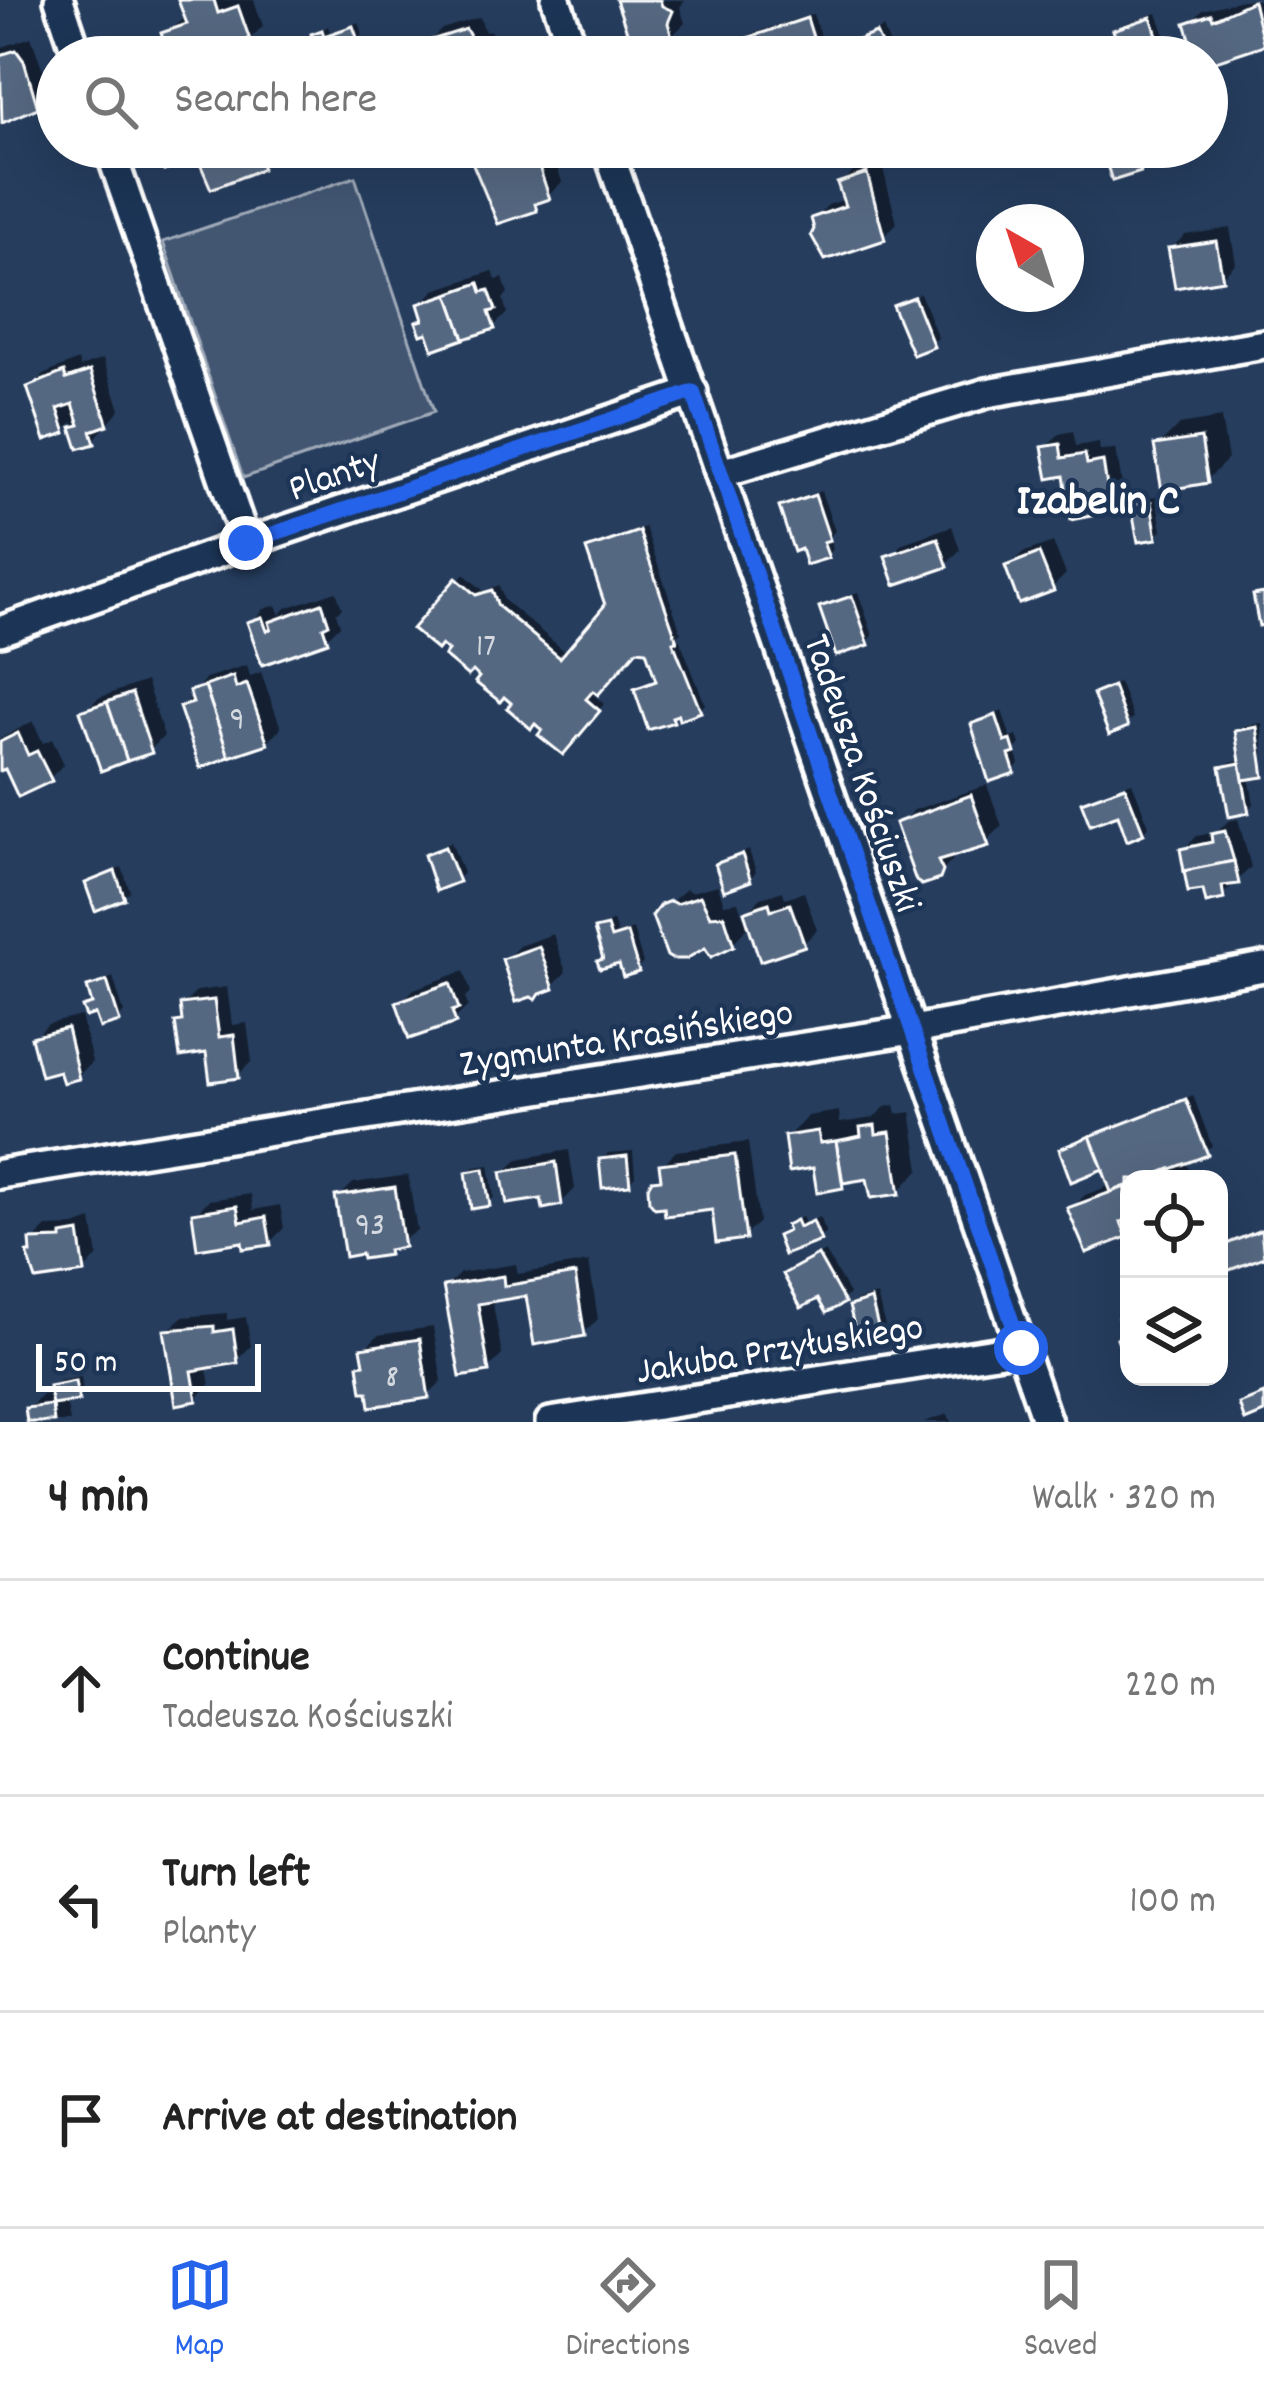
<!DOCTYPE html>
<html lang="en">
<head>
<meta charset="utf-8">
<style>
  :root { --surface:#fff; --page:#f2f2f2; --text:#222; --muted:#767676; --line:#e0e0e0; --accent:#2563eb }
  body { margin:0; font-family:Dekko,sans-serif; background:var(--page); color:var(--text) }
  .controls { position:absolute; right:36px; bottom:36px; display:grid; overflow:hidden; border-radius:24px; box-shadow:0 12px 48px #0002 }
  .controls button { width:108px; height:108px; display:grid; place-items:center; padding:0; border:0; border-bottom:3px solid var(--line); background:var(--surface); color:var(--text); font:60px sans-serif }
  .compass { position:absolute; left:976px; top:204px; width:108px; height:108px; border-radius:50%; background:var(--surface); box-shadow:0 12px 48px #0002; rotate:321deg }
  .scale { position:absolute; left:36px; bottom:30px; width:225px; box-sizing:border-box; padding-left:12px; border:6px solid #fff; border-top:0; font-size:33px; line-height:42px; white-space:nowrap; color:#fff; -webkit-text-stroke:9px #1d3557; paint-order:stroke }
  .stop { position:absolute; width:36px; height:36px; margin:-27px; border:9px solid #2563eb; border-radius:50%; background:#fff }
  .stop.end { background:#2563eb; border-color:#fff; box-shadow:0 3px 12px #0008 }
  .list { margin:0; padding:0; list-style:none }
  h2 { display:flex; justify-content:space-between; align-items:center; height:156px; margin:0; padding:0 48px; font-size:51px }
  h2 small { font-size:39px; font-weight:400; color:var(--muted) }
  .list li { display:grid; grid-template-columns:78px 1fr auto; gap:36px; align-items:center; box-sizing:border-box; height:216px; padding:0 48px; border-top:3px solid var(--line) }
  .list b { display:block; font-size:45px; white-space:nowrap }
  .list p { margin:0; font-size:39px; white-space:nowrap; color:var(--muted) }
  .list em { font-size:39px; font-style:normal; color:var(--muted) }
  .icon { flex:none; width:66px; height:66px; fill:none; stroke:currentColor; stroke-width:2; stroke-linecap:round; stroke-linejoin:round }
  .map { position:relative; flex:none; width:1264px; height:1422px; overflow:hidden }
  .search { position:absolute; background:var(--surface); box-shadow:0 12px 48px #0002; left:36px; right:36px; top:36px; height:132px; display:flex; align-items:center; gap:30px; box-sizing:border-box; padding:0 42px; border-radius:66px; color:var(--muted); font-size:45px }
  .sheet { height:804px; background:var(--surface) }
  nav { display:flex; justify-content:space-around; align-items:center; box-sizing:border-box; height:168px; border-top:3px solid var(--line); background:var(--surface); font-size:33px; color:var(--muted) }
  nav a { display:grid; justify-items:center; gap:6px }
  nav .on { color:var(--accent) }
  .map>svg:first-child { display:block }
</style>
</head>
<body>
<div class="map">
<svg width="1264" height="1422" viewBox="0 0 1264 1422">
  <rect width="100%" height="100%" fill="#263d5e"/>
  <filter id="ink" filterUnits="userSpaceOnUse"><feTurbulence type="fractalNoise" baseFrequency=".00833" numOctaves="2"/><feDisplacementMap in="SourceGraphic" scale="24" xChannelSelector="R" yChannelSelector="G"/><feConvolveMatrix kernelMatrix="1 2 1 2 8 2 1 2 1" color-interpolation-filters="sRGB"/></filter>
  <g filter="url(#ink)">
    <polygon fill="#425672" stroke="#a0aab8" stroke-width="3" points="355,177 434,412 243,478 163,242"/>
    <g fill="#0007">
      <polygon points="182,0 254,0 263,26 249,40 200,57 181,57 175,39 164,34 187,17"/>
      <polygon points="621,0 685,0 680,7 685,23 671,37"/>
      <polygon points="1242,0 1264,0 1264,41 1207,61 1207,57 1200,57 1189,24 1203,10"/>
      <polygon points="1157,13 1165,35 1159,41 1117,31 1123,24"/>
      <polygon points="813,14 823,44 816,50 796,57 750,57 745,41 751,34"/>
      <polygon points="480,17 485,32 490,30 499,57 433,57 428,43 442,29"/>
      <polygon points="359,22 363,34 357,40 315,35 328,26 330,32"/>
      <polygon points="883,28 895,57 856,57 850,45"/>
      <polygon points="31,37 51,92 37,106 3,119 0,48"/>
      <polygon points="730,43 735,57 701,57 707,51"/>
      <polygon points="158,147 280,147 260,167"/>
      <polygon points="484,147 550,147 562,182 535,208 474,157"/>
      <polygon points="1113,147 1140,147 1145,164 1139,170 1106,153"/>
      <polygon points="881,161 897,223 883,237 814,219 828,205 846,199 841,184 855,170"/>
      <polygon points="1230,228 1236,263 1222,277 1171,249 1185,235"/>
      <polygon points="493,271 496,280 503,278 508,293 503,299 507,313 493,327 429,329 420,323 425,317 421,304 435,290"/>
      <polygon points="920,293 938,338 932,344 896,306"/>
      <polygon points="103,359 120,409 93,441 80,445 73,422 64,430 31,388 45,374 78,360 80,367"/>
      <polygon points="1221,418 1228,459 1207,480 1158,446 1179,425"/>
      <polygon points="1073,431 1076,446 1099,442 1100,451 1116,449 1124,496 1110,510 1067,473 1045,448 1059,434"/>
      <polygon points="821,491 835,531 829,537 833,549 827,555 782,508 788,502"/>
      <polygon points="1156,497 1162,530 1156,536 1135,506 1141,499"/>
      <polygon points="952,526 960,550 946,564 889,557 903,543"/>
      <polygon points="645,527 681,632 678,635 705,704 699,710 680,711 672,719 637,689 658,678 648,649 637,646 594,695 604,704 563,751 546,729 484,676 452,650 417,629 464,574 484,591 499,585 504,600 568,654 609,605 590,550 596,544"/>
      <polygon points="1053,542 1066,574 1052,588 1008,567 1022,553"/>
      <polygon points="336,591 342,608 336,613 340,625 326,639 263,661 250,623 264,609 276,605 280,615 286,608"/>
      <polygon points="858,592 873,636 867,642 823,608 829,602"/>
      <polygon points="247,665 250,676 261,672 281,728 267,742 182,708 206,678"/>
      <polygon points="146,681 164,736 150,750 84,712 98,698"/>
      <polygon points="1119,682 1133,718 1126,724 1097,694"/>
      <polygon points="1002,711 1011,738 1017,736 1020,744 1015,749 1019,764 1013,771 974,725"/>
      <polygon points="33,721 43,743 52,739 64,764 50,778 6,765 0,768 0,739"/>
      <polygon points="1262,723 1264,774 1249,776 1254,804 1248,810 1224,768 1230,762 1243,759 1238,732 1244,726"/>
      <polygon points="1132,782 1149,826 1143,832 1119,811 1085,803 1091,797"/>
      <polygon points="987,785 1002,826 988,840 952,853 953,860 939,875 900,824 914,810"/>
      <polygon points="1238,819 1251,867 1222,896 1183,850 1197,836 1217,832 1228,821"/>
      <polygon points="451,842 463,873 457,880 427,856"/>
      <polygon points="749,850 756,872 750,878 719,865"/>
      <polygon points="122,867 130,891 124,897 88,884"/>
      <polygon points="718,885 724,904 738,902 743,917 761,898 783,891 785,898 804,892 817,930 803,944 751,924 733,943 670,903 686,889 691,892"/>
      <polygon points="613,921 617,934 633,929 643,963 637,969 621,961 600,961 605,957 597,930"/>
      <polygon points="553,934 566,972 552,986 505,960 519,946"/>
      <polygon points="464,971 471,992 465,998 468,1006 454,1020 400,1003 414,989"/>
      <polygon points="113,977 124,1013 118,1019 86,1007 92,1001 90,988"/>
      <polygon points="227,987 232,1025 247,1023 252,1061 238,1075 178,1023 185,1017 183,1005 197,991"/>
      <polygon points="81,1016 92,1062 78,1076 62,1067 34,1038 48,1024"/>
      <polygon points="1193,1095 1212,1146 1185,1160 1193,1179 1129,1179 1129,1231 1125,1235 1071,1209 1085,1195 1112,1185 1105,1166 1062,1150 1069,1144"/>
      <polygon points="895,1105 897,1114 911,1112 920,1169 899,1191 869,1176 819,1190 815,1165 787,1137 808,1116 839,1111 840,1123 873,1118 885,1107"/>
      <polygon points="748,1142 759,1222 744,1236 715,1207 654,1182 663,1173 662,1165 676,1151"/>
      <polygon points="569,1150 575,1189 561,1203 504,1173 518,1159"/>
      <polygon points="633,1151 635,1176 629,1182 602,1160 608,1153"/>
      <polygon points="489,1165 494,1197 488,1204 469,1173 475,1167"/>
      <polygon points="408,1175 417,1230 387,1252 339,1197 353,1183"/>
      <polygon points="251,1194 253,1210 280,1205 284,1228 270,1242 244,1239 195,1214 209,1200"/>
      <polygon points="802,1216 805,1223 820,1217 826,1232 820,1238 780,1237"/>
      <polygon points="92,1220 98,1256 84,1270 34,1250 33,1241 47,1227 74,1226"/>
      <polygon points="1264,1228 1264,1254 1219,1271 1219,1245"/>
      <polygon points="825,1251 849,1294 843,1300 793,1269"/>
      <polygon points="589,1262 598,1319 584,1333 528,1292 492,1298 502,1355 488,1369 446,1287 460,1273 516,1264 518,1274"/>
      <polygon points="877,1295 886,1330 879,1336 852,1306 858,1300"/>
      <polygon points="227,1313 227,1320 246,1317 251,1346 237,1360 206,1365 210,1384 196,1399 168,1331 182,1317"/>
      <polygon points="433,1327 442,1381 428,1395 361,1366 366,1360 364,1349 378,1335"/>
      <polygon points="81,1377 83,1392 77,1398 66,1400 70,1422 30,1422 28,1409 42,1395 53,1394 52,1387 58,1381"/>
      <polygon points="948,1414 951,1422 924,1422"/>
    </g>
    <g fill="#556781" stroke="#fff" stroke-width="3">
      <polygon points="178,0 214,0 218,13 238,6 251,43 246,45 249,53 244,45 223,52 224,57 220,53 177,57 173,43 165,45 161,33 187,24"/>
      <polygon points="616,0 660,0 662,6 673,11 668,23 673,40 634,52"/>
      <polygon points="1253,1 1264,45 1207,64 1207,57 1196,57 1185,23 1211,14 1213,19"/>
      <polygon points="1151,17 1160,44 1122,57 1113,30"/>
      <polygon points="807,18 818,53 805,57 747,57 741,40"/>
      <polygon points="353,26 359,43 318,55 311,34 322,30 324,36"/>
      <polygon points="466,29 481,57 430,57 425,42"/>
      <polygon points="876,33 887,57 852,57 847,44"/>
      <polygon points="724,47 727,57 697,57 697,56"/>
      <polygon points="16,50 24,61 38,108 2,123 0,55"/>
      <polygon points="155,147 254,147 262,156 262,169 211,189 198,159 164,171"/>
      <polygon points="504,147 508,161 525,155 527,162 536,158 550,199 535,204 537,211 498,224 470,157"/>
      <polygon points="771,147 795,147 797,153 793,160 782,164 775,160"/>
      <polygon points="962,147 1001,147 965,156"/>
      <polygon points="1121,147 1133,147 1141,172 1112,181 1103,152"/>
      <polygon points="867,173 885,240 825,260 811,235 814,229 811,218 845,206 837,183"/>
      <polygon points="1216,241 1223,280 1175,288 1168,248"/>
      <polygon points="479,283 482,292 489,290 496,310 489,312 495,329 464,339 448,294"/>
      <polygon points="448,294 464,339 433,350 427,333 421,335 416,322 423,320 418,304"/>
      <polygon points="914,297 934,347 913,355 892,305"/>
      <polygon points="90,371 108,425 91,431 95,444 78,449 71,427 80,425 73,404 58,409 66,433 45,440 27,387 64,372 66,379"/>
      <polygon points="1201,438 1208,483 1162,491 1154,445"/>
      <polygon points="1060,444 1062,458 1085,454 1087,464 1103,461 1111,512 1071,520 1064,476 1048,479 1042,447"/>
      <polygon points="815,495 830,540 823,542 829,558 806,565 801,549 794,552 779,507"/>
      <polygon points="1151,502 1157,539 1138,542 1131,505"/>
      <polygon points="639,531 677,641 673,642 701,712 679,720 678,715 672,717 674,722 648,730 634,689 656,681 646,651 637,650 598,695 593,691 586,699 600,711 563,755 538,735 542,730 535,724 531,729 507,708 511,703 504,697 500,702 475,682 479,677 473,671 468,676 444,656 448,651 441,645 437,650 412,629 456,578 476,595 492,590 498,606 560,658 605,605 586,549"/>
      <polygon points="938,538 948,567 895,585 885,556"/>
      <polygon points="1039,553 1054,591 1019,604 1005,566"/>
      <polygon points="1264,593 1264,625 1259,626 1253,595"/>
      <polygon points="852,596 869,645 836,656 819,607"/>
      <polygon points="322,603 329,624 323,627 328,642 262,665 247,622 262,617 267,631 271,629 269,622"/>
      <polygon points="233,676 236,688 247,684 268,744 229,757 205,686"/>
      <polygon points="205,686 229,757 200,768 179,707 193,703 189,691"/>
      <polygon points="1113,686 1128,727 1109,735 1093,694"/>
      <polygon points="132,693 152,753 127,761 107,702"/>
      <polygon points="107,702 127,761 101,771 80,711"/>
      <polygon points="996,715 1005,742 1011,740 1015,753 1009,755 1015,773 989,782 971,724"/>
      <polygon points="1257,727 1264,777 1243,780 1235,731"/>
      <polygon points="18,733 28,755 37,751 52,781 18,797 5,769 0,771 0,742"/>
      <polygon points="1240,763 1249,813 1229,817 1220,767"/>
      <polygon points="1125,786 1144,834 1127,841 1118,815 1090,825 1081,802"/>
      <polygon points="971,795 989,846 938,861 943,871 940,879 922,885 916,881 895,823"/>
      <polygon points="1225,831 1234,861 1184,871 1180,849 1212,842 1211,834"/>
      <polygon points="445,847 459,882 436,891 424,855"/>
      <polygon points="742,854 751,881 724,891 715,864"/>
      <polygon points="1234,861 1239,884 1222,886 1224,899 1206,903 1203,890 1188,892 1184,871"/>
      <polygon points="115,871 125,899 95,911 85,883"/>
      <polygon points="700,896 710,916 724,915 734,946 711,957 705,948 686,959 672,959 667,956 652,916 660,905 670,901 676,904"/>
      <polygon points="769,903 771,910 790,904 805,946 760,961 744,912"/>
      <polygon points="607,926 611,938 627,933 639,972 623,977 619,964 600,969 597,961 603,959 594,929"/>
      <polygon points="539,946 554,989 540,994 536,1000 531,997 516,1002 502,959"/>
      <polygon points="107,981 120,1022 100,1028 95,1014 86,1017 82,1007 92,1004 87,987"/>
      <polygon points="450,983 459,1009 452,1011 456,1023 409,1039 396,1002"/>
      <polygon points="214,1000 219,1037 234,1035 239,1078 210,1082 206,1053 180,1057 175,1022 182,1021 180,1004"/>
      <polygon points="67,1028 79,1079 63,1083 59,1071 41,1076 31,1037"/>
      <polygon points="1186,1099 1208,1155 1145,1179 1129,1179 1129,1185 1111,1192 1090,1136"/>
      <polygon points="875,1125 876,1134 890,1132 900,1194 871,1198 867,1179 843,1183 836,1141 861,1136 860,1127"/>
      <polygon points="818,1131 820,1143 836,1141 843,1188 817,1193 813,1168 789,1172 784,1136"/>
      <polygon points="1090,1136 1103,1169 1071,1182 1059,1149"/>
      <polygon points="735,1155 746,1239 716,1243 712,1210 665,1216 664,1207 655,1208 649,1201 648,1187 652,1180 661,1179 659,1164"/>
      <polygon points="627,1156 630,1185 602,1188 599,1159"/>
      <polygon points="556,1162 562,1205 543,1209 541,1199 507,1204 501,1172"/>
      <polygon points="484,1169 490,1206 471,1209 466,1172"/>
      <polygon points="1170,1169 1174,1179 1145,1179"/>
      <polygon points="395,1187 404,1247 388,1250 389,1255 362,1259 361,1254 345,1257 335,1196"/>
      <polygon points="1125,1187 1129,1219 1121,1222 1127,1237 1086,1253 1067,1208"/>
      <polygon points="237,1206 240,1222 266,1217 271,1245 243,1249 242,1242 197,1249 192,1213"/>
      <polygon points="796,1220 799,1227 813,1221 821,1241 784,1255 777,1236 788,1231 786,1225"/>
      <polygon points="1261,1230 1264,1257 1219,1274 1219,1247"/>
      <polygon points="79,1232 85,1273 36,1280 27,1253 31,1253 30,1240 62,1239 62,1235"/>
      <polygon points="818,1255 845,1303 826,1313 818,1299 801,1308 783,1274"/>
      <polygon points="575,1274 585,1336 534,1345 526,1296 478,1304 489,1372 460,1377 443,1286 503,1276 504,1286"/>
      <polygon points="871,1299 881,1339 859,1345 849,1306"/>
      <polygon points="1129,1314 1129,1355 1124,1357 1117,1338 1124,1334 1118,1318"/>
      <polygon points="214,1326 214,1332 233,1329 238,1363 192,1371 197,1401 176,1405 164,1330"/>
      <polygon points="420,1339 429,1398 370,1407 368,1392 362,1392 358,1365 364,1364 361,1348"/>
      <polygon points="75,1381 79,1401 52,1405 49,1386"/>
      <polygon points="1264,1394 1264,1413 1245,1421 1239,1404"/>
      <polygon points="52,1405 54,1422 27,1422 25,1408"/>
    </g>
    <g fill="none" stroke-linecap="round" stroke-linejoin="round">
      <g stroke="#fff" stroke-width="36">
        <g id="minor">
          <polyline points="59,0 78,57"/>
          <polyline points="556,0 576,57"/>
          <polyline points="109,147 246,543"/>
          <polyline points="607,147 1047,1422"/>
          <polyline points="721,473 987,393 1264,344"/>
          <polyline points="0,631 246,543 693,392"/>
          <polyline points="0,1174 912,1030 1264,967"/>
          <polyline points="550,1422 1021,1348"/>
        </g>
      </g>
      <use href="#minor" stroke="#1d3557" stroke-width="27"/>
    </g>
  </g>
  <g fill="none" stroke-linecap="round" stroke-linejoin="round" filter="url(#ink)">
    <polyline stroke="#2563eb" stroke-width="15" points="246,543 693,392 1021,1348"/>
  </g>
  <g text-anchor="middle" stroke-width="9" stroke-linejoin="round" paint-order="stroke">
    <g font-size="33" fill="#d4d9e0">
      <text x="486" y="655">17</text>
      <text x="237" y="728">9</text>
      <text x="370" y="1234">93</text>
      <text x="392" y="1386">8</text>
    </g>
    <g font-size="39" fill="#fff" stroke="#1d3557">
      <text transform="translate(333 472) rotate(-19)" y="14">Planty</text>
      <text transform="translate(865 772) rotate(71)" y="14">Tadeusza Kościuszki</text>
      <text transform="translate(626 1035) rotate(-9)" y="14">Zygmunta Krasińskiego</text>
      <text transform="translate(779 1346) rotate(-9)" y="14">Jakuba Przyłuskiego</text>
    </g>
    <g font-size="45" font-weight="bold" fill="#fff" stroke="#1d3557">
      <text x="1098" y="513">Izabelin C</text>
    </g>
  </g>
</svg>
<div class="controls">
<button><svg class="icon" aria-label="locate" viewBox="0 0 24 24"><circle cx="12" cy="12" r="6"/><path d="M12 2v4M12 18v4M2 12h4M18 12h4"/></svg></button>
<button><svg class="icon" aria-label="layers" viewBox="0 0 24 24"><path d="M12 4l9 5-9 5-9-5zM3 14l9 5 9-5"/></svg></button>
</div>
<svg class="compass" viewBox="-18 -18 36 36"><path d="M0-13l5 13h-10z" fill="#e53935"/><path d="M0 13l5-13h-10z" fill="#767676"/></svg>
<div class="scale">50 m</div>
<div class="stop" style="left:1021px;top:1348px"></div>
<div class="stop end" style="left:246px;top:543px"></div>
<div class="search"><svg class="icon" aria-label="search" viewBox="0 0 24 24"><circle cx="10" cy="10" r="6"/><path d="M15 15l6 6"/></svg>Search here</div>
</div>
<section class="sheet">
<h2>4 min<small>Walk · 320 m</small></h2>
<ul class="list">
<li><svg class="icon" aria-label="ahead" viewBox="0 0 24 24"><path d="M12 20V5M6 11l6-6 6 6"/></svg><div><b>Continue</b><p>Tadeusza Kościuszki</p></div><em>220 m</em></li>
<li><svg class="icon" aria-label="left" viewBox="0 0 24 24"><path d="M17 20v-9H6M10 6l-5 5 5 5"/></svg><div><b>Turn left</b><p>Planty</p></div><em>100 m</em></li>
<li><svg class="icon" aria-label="arrive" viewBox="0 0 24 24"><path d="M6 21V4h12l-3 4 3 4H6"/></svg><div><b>Arrive at destination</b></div></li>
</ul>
</section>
<nav>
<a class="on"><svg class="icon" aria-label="map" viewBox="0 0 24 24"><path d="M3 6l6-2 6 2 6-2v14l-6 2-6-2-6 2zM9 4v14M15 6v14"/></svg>Map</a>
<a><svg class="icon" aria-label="directions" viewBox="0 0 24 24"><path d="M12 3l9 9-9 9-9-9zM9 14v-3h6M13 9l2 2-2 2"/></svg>Directions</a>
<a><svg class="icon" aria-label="saved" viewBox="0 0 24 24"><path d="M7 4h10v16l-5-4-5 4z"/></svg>Saved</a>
</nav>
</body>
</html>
